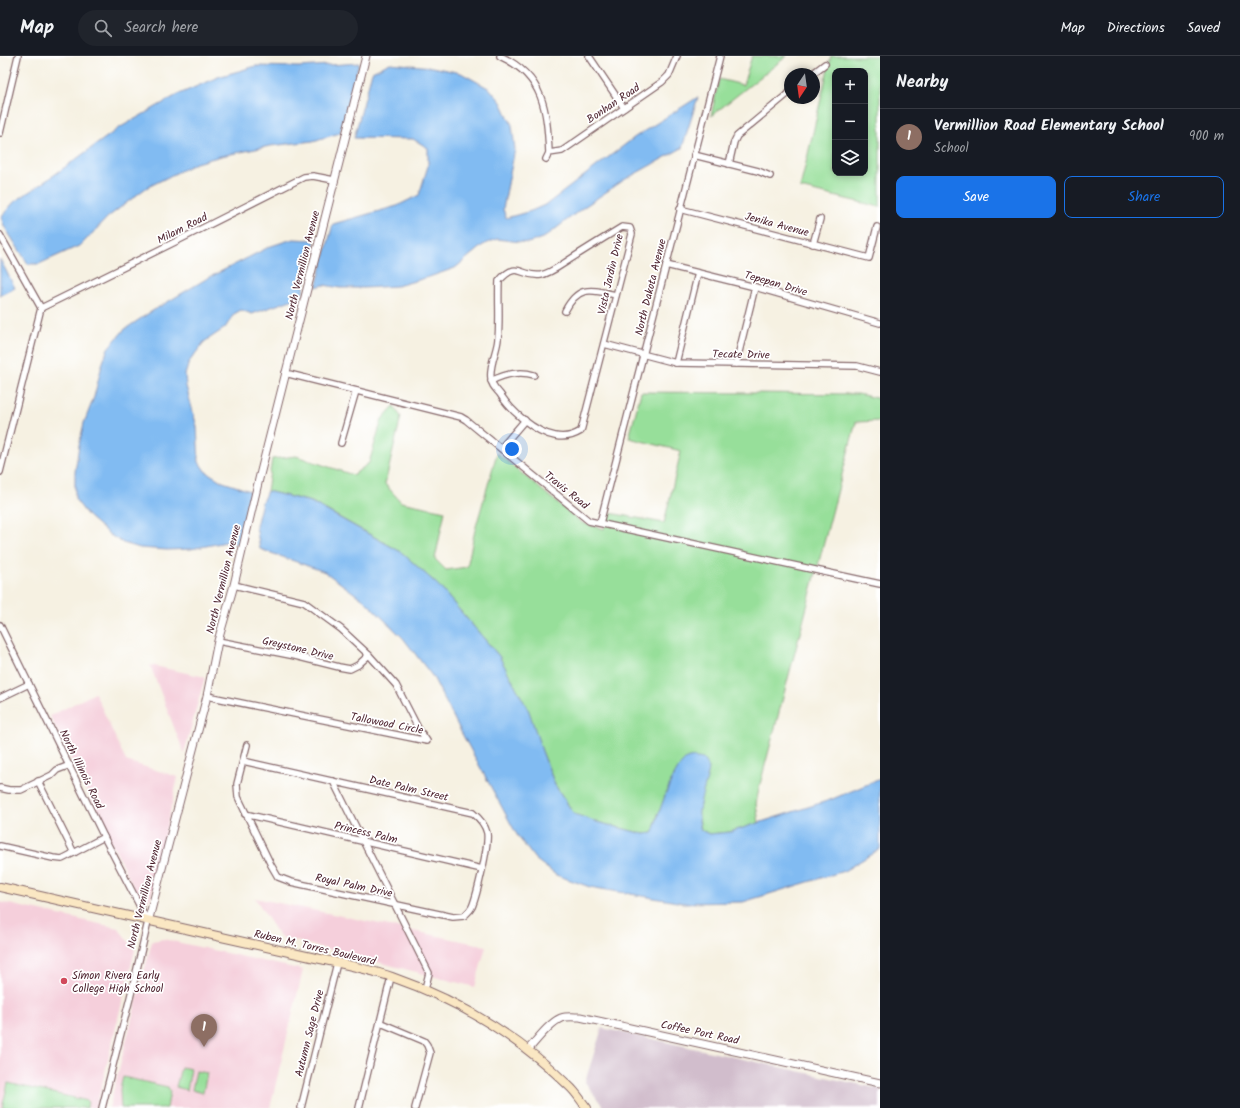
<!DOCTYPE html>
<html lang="en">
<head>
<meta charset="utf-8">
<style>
  :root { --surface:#171b24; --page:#20242c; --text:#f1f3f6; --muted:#9ea1a6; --line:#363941; --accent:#1a73e8 }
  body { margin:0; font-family:Kalam,sans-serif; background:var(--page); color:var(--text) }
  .controls { position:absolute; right:12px; top:12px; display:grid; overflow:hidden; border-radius:8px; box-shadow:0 2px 6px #0003 }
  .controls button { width:36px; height:36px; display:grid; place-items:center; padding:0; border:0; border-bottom:1px solid var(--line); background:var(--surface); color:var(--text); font:20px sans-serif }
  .compass { position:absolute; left:784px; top:12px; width:36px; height:36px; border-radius:50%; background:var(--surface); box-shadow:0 2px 6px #0003; rotate:193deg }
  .you { position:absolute; left:512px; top:393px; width:14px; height:14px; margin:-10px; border:3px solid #fff; border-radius:50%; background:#1a73e8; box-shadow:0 0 0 6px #1a73e833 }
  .badge { display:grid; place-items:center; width:26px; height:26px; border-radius:50%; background:var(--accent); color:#fff; font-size:13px; font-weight:700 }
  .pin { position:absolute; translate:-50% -33px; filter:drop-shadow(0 1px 2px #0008) }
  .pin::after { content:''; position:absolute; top:21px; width:14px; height:12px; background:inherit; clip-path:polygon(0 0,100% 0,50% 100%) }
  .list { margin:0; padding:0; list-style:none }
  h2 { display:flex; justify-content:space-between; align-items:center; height:52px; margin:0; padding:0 16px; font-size:17px }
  h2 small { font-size:13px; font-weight:400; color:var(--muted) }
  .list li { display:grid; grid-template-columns:26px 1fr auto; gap:12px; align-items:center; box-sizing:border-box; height:56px; padding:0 16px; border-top:1px solid var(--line) }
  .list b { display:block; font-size:15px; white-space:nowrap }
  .list p { margin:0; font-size:13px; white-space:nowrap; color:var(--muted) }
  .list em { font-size:13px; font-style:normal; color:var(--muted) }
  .actions { display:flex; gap:8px; padding:12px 16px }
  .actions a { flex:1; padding:9px 0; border:1px solid var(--accent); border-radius:8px; text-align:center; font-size:14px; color:var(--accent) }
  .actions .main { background:var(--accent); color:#fff }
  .icon { flex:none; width:22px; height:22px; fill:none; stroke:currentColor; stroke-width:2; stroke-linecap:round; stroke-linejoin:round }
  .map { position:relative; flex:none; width:880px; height:1052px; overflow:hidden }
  header { display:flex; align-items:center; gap:24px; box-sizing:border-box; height:56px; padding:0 20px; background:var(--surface); border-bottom:1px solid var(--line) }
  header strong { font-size:19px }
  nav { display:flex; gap:22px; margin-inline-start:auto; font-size:14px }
  .search { width:280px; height:36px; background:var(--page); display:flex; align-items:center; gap:10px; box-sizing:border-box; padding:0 14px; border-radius:22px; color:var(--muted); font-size:15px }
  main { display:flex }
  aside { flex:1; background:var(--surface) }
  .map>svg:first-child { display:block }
</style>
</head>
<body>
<header>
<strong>Map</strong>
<div class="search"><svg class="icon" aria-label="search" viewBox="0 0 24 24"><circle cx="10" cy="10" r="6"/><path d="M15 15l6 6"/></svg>Search here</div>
<nav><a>Map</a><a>Directions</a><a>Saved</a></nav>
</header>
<main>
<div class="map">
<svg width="880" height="1052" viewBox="0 0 880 1052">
  <rect width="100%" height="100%" fill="#fff"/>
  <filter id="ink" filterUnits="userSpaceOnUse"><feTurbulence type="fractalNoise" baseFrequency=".025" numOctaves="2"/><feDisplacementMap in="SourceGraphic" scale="8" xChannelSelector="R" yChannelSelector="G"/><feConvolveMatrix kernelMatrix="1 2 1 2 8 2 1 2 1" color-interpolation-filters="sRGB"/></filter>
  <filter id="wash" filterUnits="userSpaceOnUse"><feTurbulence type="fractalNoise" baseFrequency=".012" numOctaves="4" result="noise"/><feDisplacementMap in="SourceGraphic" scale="16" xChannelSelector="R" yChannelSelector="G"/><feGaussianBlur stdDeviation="0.9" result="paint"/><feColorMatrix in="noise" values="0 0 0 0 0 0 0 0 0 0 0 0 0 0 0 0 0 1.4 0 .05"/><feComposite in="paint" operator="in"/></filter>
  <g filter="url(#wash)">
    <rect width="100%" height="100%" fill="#f6f1e2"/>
    <g fill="#f5cfdb">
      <polygon points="150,609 205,621 184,697"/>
      <polygon points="95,637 126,705 178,721 151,841 148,845 140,845 50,660"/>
      <polygon points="255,842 486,890 475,931 280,881"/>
      <polygon points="0,846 118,872 135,894 96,1052 0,1052"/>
      <polygon points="163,883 303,914 270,1052 109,1052 152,885"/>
    </g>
    <polygon fill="#d1bdcc" points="602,972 880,1033 880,1052 604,1052 585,1026"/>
    <g fill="#97df9a" stroke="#707f62" fill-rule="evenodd">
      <polygon points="752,0 787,0 711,60 719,23 743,29"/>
      <path d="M831 0H880V151L800 132ZM835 15H865V117H835Z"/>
      <polygon points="641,336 858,338 880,343 880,365 856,366 759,732 756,748 759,767 730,776 709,778 701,774 698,755 701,745 658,758 653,777 644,778 597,766 574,758 555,729 542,695 499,600 438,529 401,496 312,446 267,435 272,403 296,400 353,419 369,407 382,363 394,350 401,361 385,428 401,446 445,455 435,503 446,514 467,511 475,474 497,397 582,467 604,473 610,457 664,467 681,395 629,382"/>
      <polygon points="181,1011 191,1013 187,1034 176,1031"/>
      <polygon points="196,1015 207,1017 203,1037 192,1034"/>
      <polygon points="123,1021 168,1031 170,1035 167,1052 121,1052 120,1033"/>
      <polygon points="8,1027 88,1045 87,1052 2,1052"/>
    </g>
    <g fill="#81bbf2" stroke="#666d8e">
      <polygon points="359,7 340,77 313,85 270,90 221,100 196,107 146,132 108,161 81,189 39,208 28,208 4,170 1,161 14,146 50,122 119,72 177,39 218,21 256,10 299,11"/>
      <polygon points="390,7 432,11 461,17 490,33 501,46 512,69 515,93 503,153 506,162 531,155 547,148 635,81 698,41 682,92 624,124 584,151 545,181 528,187 497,183 483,189 455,212 429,221 397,230 364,232 340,232 324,229 316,231 333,168 397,150 419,139 428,110 428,92 413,83 354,82 372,16"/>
      <polygon points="293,183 315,184 302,240 252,258 241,254 234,258 225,272 204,286 189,306 185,319 186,330 197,371 199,406 205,415 223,426 250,435 240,488 226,486 191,493 167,494 140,492 123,487 110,479 88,460 75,443 75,416 79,389 84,367 94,341 102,309 108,292 125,273 149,257 206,223 271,190"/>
      <polygon points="0,203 15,232 0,239"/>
      <path d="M267 435 311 446 401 496 438 529 499 600 529 655 542 695 555 729 574 758 597 766 644 778 653 777C657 760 672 715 685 704 690 700 697 702 703 703L709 712C706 734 694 751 701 774L709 778 730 776 830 744 880 723V793L844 815 743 846 683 847 590 831 556 819 535 803 517 779 460 674 433 621 403 582 365 545 325 516 260 493 256 470 262 446Z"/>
    </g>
  </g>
  <g filter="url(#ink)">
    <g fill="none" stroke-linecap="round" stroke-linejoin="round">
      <g stroke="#86686b" stroke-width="8">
        <g id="minor">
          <path d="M500 0C544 20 547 54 549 97"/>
          <polyline points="589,0 624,52"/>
          <polyline points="812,18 825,8"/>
          <polyline points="0,77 18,0"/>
          <polyline points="694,99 758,115 770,120"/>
          <polyline points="546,103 549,97 562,95 662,26 669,19 677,0"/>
          <polyline points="729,108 734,86 737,80 790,36"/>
          <polyline points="680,153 869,202 877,171"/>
          <path d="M622 171 630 172 632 178 581 375C573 380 564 382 555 380 534 376 511 355 500 338 496 333 491 329 491 322 489 309 497 296 498 283 500 264 498 244 499 225 518 203 521 222 541 219 551 217 561 209 569 204 586 193 604 182 622 171Z"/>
          <polyline points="0,179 41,252 0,416"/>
          <polyline points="813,188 820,163"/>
          <polyline points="666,209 755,231 880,267"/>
          <polyline points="41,252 177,185 304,121 313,120 334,124"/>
          <path d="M565 255C579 228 592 234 616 239"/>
          <polyline points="604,288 676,307 857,310 880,316"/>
          <polyline points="676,307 698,217"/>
          <polyline points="736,308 755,231"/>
          <polyline points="285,317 461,361 466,364 589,465 880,528"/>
          <path d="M491 325C505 318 519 314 534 319"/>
          <polyline points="341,387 356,335"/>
          <polyline points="501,392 525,364"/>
          <polyline points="600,467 720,0"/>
          <polyline points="0,569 104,781 148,866 132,934 102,1052"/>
          <polyline points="218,585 295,600 339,611 350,613 358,609 369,599"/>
          <polyline points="207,640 427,685 418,672 396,629 369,599 341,573 304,546 234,529"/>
          <polyline points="0,642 29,628"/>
          <path d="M243 705 473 757C479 762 485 768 487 777 489 789 477 839 472 851 470 855 467 857 464 860L453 861 291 826 278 821 271 809 238 741 237 728 247 689"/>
          <polyline points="38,725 74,797"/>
          <polyline points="333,725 429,917 425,933"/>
          <polyline points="0,732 9,734 21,734 52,719 57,714 70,709"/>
          <polyline points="245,758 482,813"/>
          <polyline points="0,790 53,802 62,803 66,801 104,781"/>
          <polyline points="381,967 424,985 427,989 430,997 415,1052"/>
          <polyline points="301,1052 337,907"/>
          <polyline points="359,1052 391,921"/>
        </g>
      </g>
      <g stroke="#86686b" stroke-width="9">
        <g id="tertiary">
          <polyline points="148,866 207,640 218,585 234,529 259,423 366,0"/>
          <path d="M528 994C536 985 549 967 561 962 567 960 574 961 580 961L880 1027"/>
        </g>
      </g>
      <g stroke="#86686b" stroke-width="10">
        <path id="secondary" d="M0 831C72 847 144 864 217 880 248 887 279 894 311 901 338 907 366 912 392 921 458 944 519 981 569 1030 576 1036 581 1045 587 1052"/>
      </g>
      <use href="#minor" stroke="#fff" stroke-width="5.5"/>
      <use href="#tertiary" stroke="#fff" stroke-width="7"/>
      <use href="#secondary" stroke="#fae7c3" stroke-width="8"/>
    </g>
  </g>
  <circle fill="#d1495b" stroke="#fff" stroke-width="1.5" cx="64" cy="925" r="4"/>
  <g text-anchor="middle" stroke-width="3.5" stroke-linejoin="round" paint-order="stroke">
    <g font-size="11" fill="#4a1f2b" stroke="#fff">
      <text transform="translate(613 47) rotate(-34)" y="4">Bonhan Road</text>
      <text transform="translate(777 168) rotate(15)" y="4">Jenika Avenue</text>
      <text transform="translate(182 172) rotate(-27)" y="4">Milam Road</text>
      <text transform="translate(302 209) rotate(-76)" y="4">North Vermillion Avenue</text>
      <text transform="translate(610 218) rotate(-77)" y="4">Vista Jardin Drive</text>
      <text transform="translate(776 227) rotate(16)" y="4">Tepepan Drive</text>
      <text transform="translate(650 231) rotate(-76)" y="4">North Dakota Avenue</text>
      <text transform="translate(741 298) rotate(1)" y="4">Tecate Drive</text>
      <text transform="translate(567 434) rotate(39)" y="4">Travis Road</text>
      <text transform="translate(223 523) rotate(-76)" y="4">North Vermillion Avenue</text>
      <text transform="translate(298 592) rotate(13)" y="4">Greystone Drive</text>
      <text transform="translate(387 667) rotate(11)" y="4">Tallowood Circle</text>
      <text transform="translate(82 713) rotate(64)" y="4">North Illinois Road</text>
      <text transform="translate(409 732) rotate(13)" y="4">Date Palm Street</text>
      <text transform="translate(366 776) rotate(13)" y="4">Princess Palm</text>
      <text transform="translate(354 829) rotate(12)" y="4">Royal Palm Drive</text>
      <text transform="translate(144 838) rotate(-76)" y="4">North Vermillion Avenue</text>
      <text transform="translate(315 891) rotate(13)" y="4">Ruben M. Torres Boulevard</text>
      <text transform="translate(700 976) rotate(12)" y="4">Coffee Port Road</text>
      <text transform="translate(309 977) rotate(-76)" y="4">Autumn Sage Drive</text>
    </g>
    <g font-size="11" fill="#4a1f2b" stroke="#fff" text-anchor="start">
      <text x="72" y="923">Símon Rivera Early<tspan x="72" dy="13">College High School</tspan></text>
    </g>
  </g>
</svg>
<div class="controls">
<button>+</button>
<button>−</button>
<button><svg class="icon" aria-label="layers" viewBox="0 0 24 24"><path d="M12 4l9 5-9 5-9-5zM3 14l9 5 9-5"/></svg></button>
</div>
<svg class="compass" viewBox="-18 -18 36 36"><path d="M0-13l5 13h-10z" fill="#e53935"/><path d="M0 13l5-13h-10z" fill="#9ea1a6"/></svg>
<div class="you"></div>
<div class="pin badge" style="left:204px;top:991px;background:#8d6e63">1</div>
</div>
<aside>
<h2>Nearby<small></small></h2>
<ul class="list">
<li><span class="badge" style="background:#8d6e63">1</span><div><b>Vermillion Road Elementary School</b><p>School</p></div><em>900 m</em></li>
</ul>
<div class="actions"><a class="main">Save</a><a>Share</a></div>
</aside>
</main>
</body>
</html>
